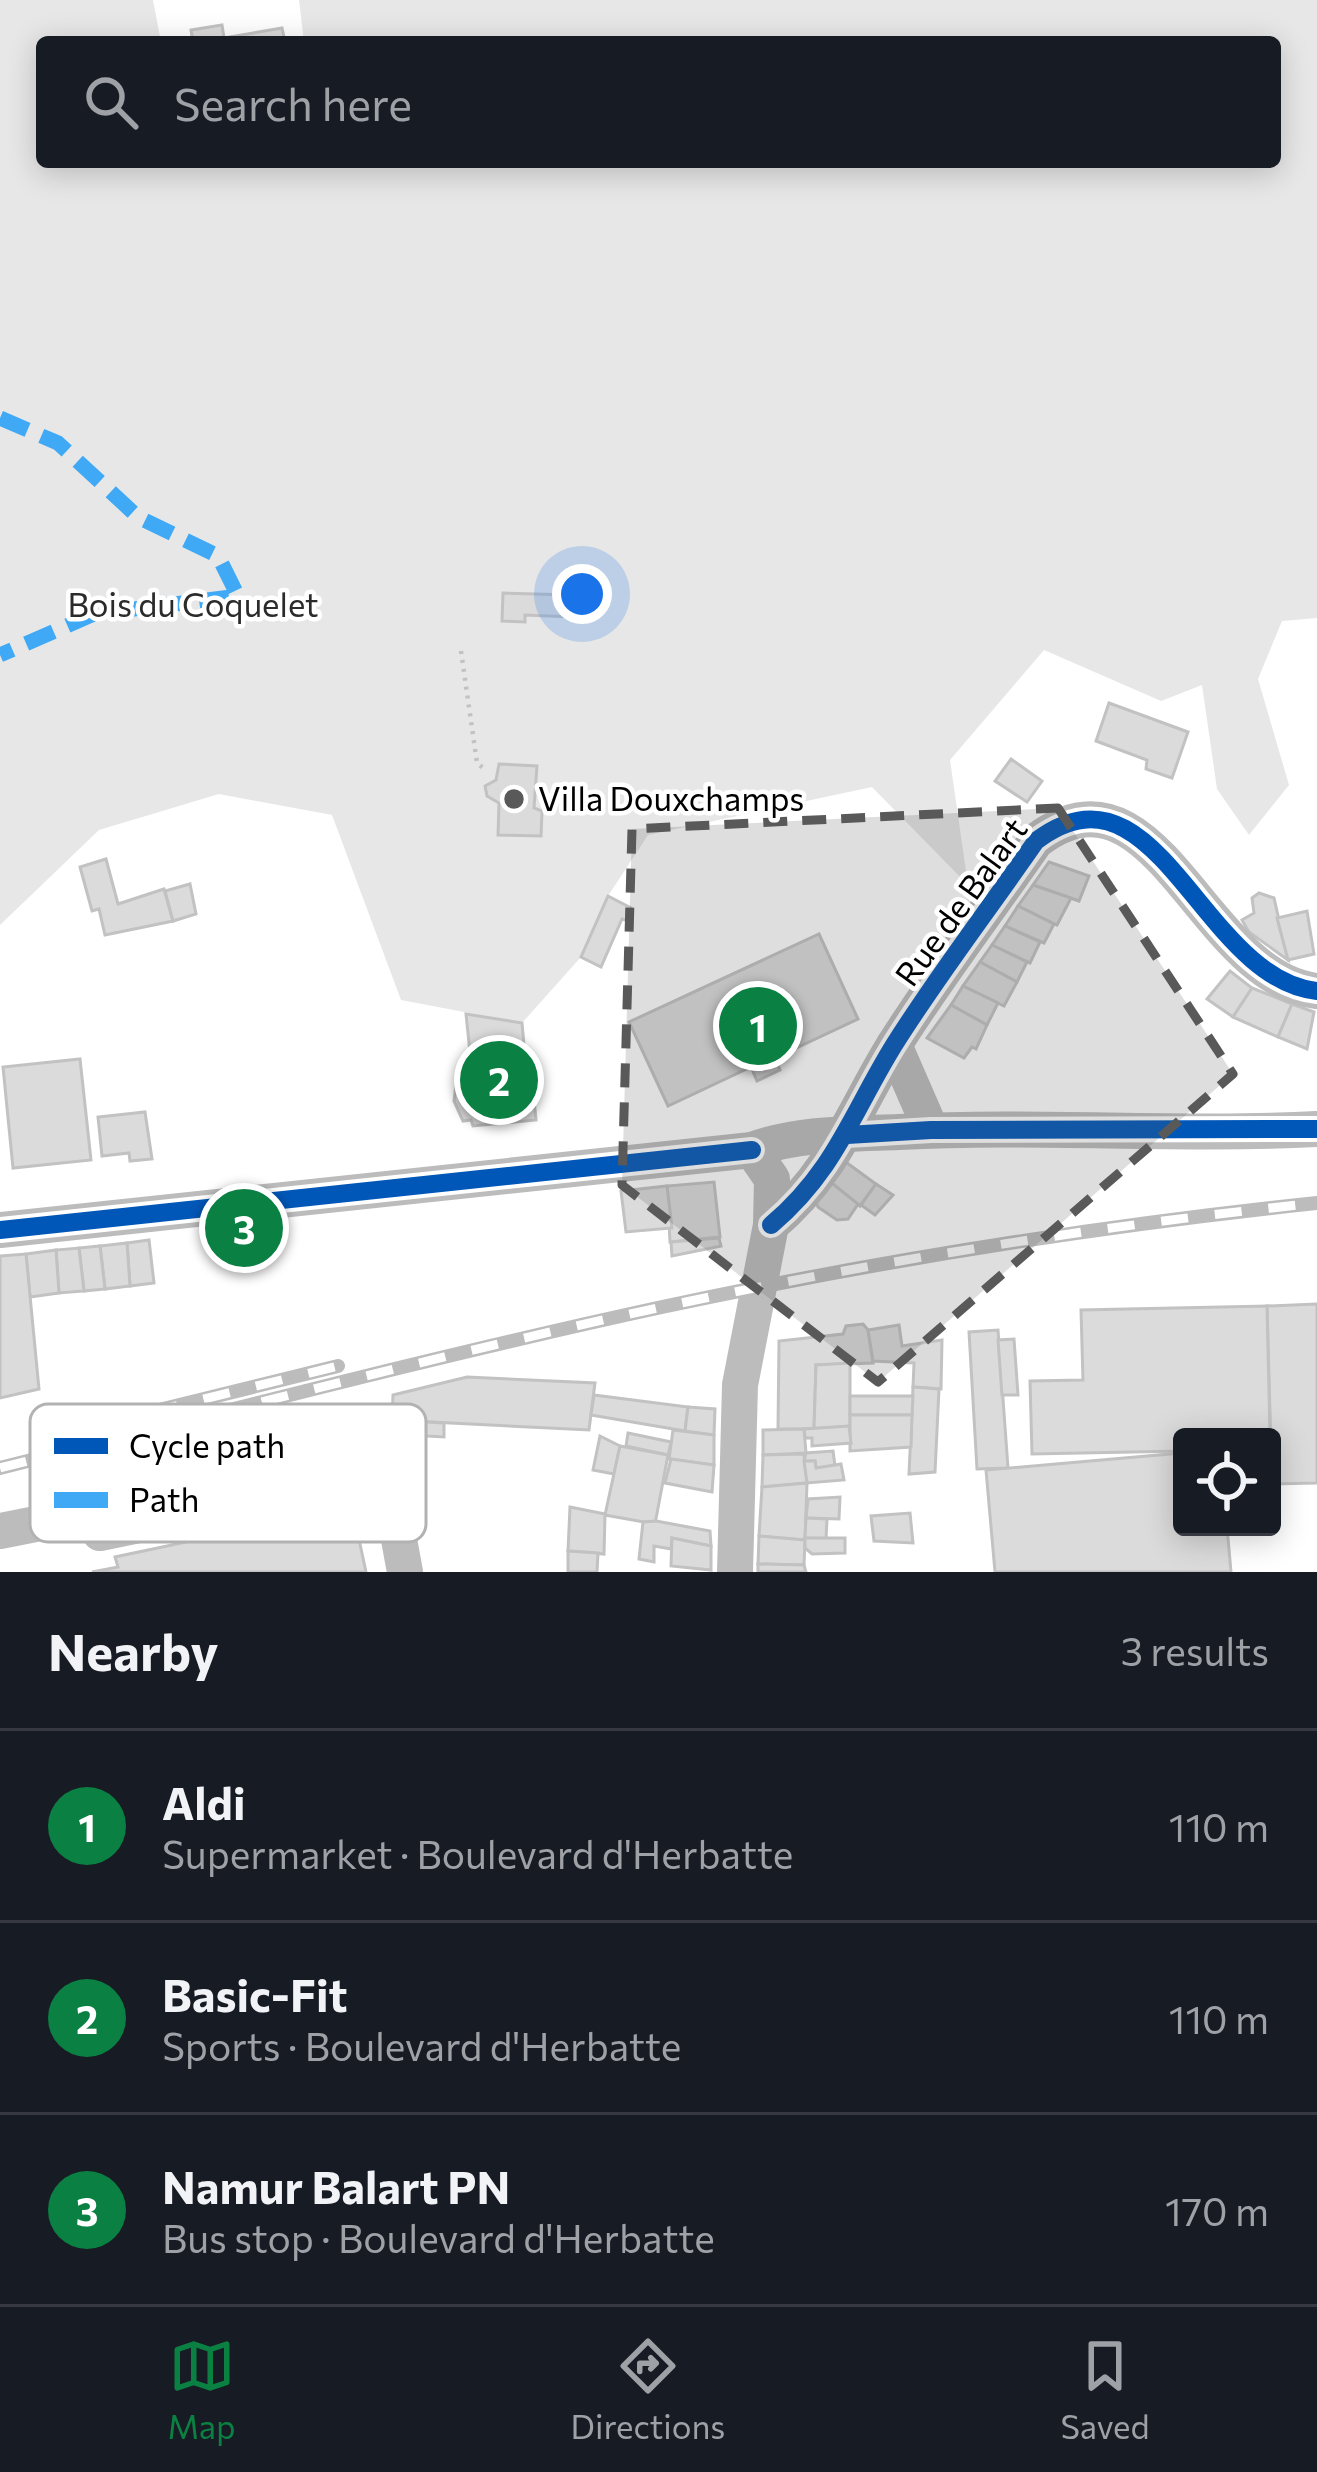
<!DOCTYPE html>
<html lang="en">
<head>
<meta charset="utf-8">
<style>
  :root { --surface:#171b24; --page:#242831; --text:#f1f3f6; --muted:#9ea1a6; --line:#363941; --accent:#0b8043 }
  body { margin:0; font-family:Commissioner,sans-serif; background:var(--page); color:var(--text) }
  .controls { position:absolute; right:36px; bottom:36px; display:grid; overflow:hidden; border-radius:12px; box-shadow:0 6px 30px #0003 }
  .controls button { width:108px; height:108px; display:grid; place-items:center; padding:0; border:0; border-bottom:3px solid var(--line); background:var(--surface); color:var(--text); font:60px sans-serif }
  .you { position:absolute; left:582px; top:594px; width:42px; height:42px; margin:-30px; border:9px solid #fff; border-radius:50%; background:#1a73e8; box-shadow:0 0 0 18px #1a73e833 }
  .badge { display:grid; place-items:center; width:78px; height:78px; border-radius:50%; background:var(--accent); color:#fff; font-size:39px; font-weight:700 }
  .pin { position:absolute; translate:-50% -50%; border:6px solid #fff; box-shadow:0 3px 12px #0006 }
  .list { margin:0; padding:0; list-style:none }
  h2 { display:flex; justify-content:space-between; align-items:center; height:156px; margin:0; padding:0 48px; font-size:51px }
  h2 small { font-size:39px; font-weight:400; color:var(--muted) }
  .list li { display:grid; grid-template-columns:78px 1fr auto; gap:36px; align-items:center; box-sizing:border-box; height:192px; padding:0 48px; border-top:3px solid var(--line) }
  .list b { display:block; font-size:45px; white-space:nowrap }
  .list p { margin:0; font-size:39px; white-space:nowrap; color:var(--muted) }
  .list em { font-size:39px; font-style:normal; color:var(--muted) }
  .icon { flex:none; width:66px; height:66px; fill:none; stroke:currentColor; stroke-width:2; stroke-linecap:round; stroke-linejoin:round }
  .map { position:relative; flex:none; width:1317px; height:1572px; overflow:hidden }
  .search { position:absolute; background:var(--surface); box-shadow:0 6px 30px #0003; left:36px; right:36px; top:36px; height:132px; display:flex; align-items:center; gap:30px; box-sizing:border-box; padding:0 42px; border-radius:12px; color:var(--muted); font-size:45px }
  .sheet { height:732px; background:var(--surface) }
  nav { display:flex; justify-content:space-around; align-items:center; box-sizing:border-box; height:168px; border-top:3px solid var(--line); background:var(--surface); font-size:33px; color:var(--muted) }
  nav a { display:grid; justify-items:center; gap:6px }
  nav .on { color:var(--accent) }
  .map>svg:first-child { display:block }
</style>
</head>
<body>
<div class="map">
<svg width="1317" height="1572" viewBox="0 0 1317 1572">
  <rect width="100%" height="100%" fill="#fff"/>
  <polygon fill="#e7e7e7" points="0,0 153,0 161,42 42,42 42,162 1275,162 1275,42 304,42 299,0 1317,0 1317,618 1282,621 1258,679 1289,785 1249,835 1217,789 1202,685 1161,701 1044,650 950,760 968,885 872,787 648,835 608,896 581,957 522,1023 401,1000 332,815 219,794 99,830 0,925"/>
  <g fill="#dbdbdb" stroke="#c2c2c2" stroke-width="3">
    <polygon points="222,25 224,38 282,28 285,42 193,42 191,30"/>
    <polygon points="503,593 571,595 571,617 525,615 525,622 502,621"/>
    <polygon points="1109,703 1188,732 1172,778 1146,769 1147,760 1096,741"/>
    <polygon points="1011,759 1042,781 1027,802 995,781"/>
    <polygon points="499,764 537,766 534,808 542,811 541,836 498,835 499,803 487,796 485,786 496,780"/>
    <polygon points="106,859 118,904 164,889 173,921 105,935 99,909 92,911 80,867"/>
    <polygon points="1049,862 1089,876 1079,901 1033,885"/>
    <polygon points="190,884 196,914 173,921 165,891"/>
    <polygon points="1033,885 1071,898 1057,925 1018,906"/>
    <polygon points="1259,893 1274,898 1288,960 1249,932 1242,920 1254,913 1252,898"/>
    <polygon points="608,896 631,908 626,920 622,919 601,967 581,957"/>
    <polygon points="1018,906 1054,924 1044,943 1005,926"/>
    <polygon points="1307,911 1314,954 1288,960 1277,918"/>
    <polygon points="1005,926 1040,942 1030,963 992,945"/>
    <polygon points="819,934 858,1019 775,1058 780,1070 757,1081 751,1067 668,1106 629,1022"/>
    <polygon points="992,945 1027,962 1017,982 980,962"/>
    <polygon points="980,962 1017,982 1004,1006 963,986"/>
    <polygon points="1230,971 1252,988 1233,1017 1207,999"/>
    <polygon points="963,986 998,1003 987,1025 951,1005"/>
    <polygon points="1252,988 1292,1004 1278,1037 1233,1017"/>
    <polygon points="1292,1004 1314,1012 1307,1049 1278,1037"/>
    <polygon points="951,1005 987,1025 976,1049 972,1047 964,1058 927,1038"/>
    <polygon points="466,1014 522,1023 525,1056 530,1057 536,1120 473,1126 471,1120 463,1121 454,1101 456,1085 466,1063 471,1062"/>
    <polygon points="80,1059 91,1160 13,1168 3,1067"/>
    <polygon points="145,1112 152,1159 130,1161 129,1153 102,1156 98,1117"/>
    <polygon points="843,1160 876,1184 860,1206 829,1181"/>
    <polygon points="829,1181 858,1204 848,1219 837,1220 818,1207 816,1201"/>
    <polygon points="714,1182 720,1237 670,1242 667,1186"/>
    <polygon points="876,1184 893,1195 875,1215 861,1205"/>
    <polygon points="667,1186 672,1228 626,1232 621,1191"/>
    <polygon points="719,1238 721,1246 672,1256 671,1242"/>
    <polygon points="149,1240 154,1283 130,1286 127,1243"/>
    <polygon points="127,1243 130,1286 105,1289 100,1246"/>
    <polygon points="100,1246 105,1289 84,1291 79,1248"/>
    <polygon points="79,1248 84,1291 59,1293 56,1250"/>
    <polygon points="56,1250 59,1293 30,1297 26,1254"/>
    <polygon points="26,1254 39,1389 0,1398 0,1256"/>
    <polygon points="1317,1304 1317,1483 1272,1484 1267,1306"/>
    <polygon points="1267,1306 1270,1437 1182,1437 1182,1451 1032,1454 1030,1381 1083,1380 1081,1310"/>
    <polygon points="863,1324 868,1330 873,1363 816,1365 814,1429 778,1429 779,1341 843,1334 846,1326"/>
    <polygon points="899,1325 902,1346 942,1340 941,1389 913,1387 914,1363 873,1361 868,1330"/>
    <polygon points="998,1330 1008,1468 977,1469 969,1332"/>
    <polygon points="1014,1339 1018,1395 1002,1395 998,1340"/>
    <polygon points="850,1363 850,1426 814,1429 816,1365"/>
    <polygon points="467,1377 595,1383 589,1430 392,1420 393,1395"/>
    <polygon points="913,1387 939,1389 935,1472 909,1474"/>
    <polygon points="594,1395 688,1407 685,1431 591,1415"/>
    <polygon points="850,1396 913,1396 912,1415 850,1415"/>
    <polygon points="688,1407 715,1409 714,1435 685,1431"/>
    <polygon points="850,1415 912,1415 911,1447 850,1451"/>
    <polygon points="392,1420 444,1423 444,1437 391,1434"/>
    <polygon points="849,1426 851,1443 812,1446 812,1438 805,1438 804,1429"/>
    <polygon points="804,1429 806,1453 763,1455 763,1430"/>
    <polygon points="673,1430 714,1435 714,1465 669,1459"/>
    <polygon points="628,1433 671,1442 668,1455 626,1446"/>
    <polygon points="600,1436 620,1446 614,1474 593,1470"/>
    <polygon points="620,1446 668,1455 655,1524 605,1515"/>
    <polygon points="833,1451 835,1466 816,1468 815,1461 804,1461 806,1453"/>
    <polygon points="1182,1453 1182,1527 1227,1527 1231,1572 995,1572 986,1470"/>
    <polygon points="804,1454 807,1483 762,1487 763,1455"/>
    <polygon points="671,1459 714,1465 712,1492 665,1483"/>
    <polygon points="804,1461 815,1461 816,1468 841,1464 844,1480 807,1483"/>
    <polygon points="807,1483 805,1540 759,1536 762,1487"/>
    <polygon points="840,1497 839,1519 806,1518 808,1499"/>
    <polygon points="352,1507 366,1572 92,1572 118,1567 115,1557"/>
    <polygon points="570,1507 605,1514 604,1554 568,1551"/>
    <polygon points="910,1513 913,1543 874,1541 871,1516"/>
    <polygon points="806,1518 827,1519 826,1539 805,1538"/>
    <polygon points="656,1521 710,1531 711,1546 672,1538 671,1549 654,1546 654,1562 639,1559 643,1522"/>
    <polygon points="759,1536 805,1540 804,1565 758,1564"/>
    <polygon points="672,1538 711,1546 711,1570 671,1566"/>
    <polygon points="805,1538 845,1538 845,1553 812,1554 805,1548"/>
    <polygon points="568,1551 598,1553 597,1572 568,1572"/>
    <polygon points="758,1564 804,1565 806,1572 758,1572"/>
  </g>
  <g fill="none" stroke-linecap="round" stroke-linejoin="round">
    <polyline stroke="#c2c2c2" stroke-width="4.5" stroke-dasharray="3 6" stroke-linecap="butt" points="461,651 477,763 487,771"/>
    <g stroke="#bcbcbc" stroke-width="36">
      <polyline points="894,1045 931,1130"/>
      <path d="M771 1225C835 1171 852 1113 894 1045 938 975 989 909 1036 841 1157 749 1201 979 1317 991"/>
      <path d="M0 1230 752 1150C798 1133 851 1134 899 1132 1038 1125 1178 1136 1317 1129"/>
      <polyline points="0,1531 96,1512 100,1533 387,1474 405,1572"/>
      <polyline points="735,1572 740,1385 771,1225 772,1179 752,1150"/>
    </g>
    <g stroke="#bcbcbc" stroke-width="14">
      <g id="rail">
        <polyline points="151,1412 338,1366"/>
        <path d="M0 1468C220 1413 440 1355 662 1307 878 1261 1097 1226 1317 1203"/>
      </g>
    </g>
    <use href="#rail" stroke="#fff" stroke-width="9" stroke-dasharray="27" stroke-linecap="butt"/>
    <polyline stroke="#3fa9f5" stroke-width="15" stroke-dasharray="30 15" stroke-linecap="butt" points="0,418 58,443 138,517 218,556 238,596 94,614 0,655"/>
    <g stroke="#fff" stroke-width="26">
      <g id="cycleway">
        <polyline points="847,1135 931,1130 1317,1129"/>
        <path d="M771 1225C835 1171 852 1113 894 1045 938 975 989 909 1036 841 1157 749 1201 979 1317 991"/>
        <polyline points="0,1230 752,1150"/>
      </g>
    </g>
    <use href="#cycleway" stroke="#0057b8" stroke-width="18"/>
  </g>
  <path fill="#595959" fill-opacity="0.2" stroke="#595959" stroke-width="9" stroke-dasharray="24 15" stroke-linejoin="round" d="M1058 808 1233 1074 878 1382 622 1185 632 829Z"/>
  <circle fill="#595959" stroke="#fff" stroke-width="4.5" cx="514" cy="799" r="12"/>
  <g text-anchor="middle" stroke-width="9" stroke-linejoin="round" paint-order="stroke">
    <g font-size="33" fill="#2b2b2b" stroke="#fff">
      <text x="193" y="617">Bois du Coquelet</text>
    </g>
    <g font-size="33" fill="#000" stroke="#fff" text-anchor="start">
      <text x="538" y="811">Villa Douxchamps</text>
    </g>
    <g font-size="33" fill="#000" stroke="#fff">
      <text transform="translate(961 902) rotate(-54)" y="12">Rue de Balart</text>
    </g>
  </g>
  <rect x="30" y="1404" width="396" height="138" rx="18" fill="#fff" stroke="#b2b2b2" stroke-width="3"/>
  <rect x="54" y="1438" width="54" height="16" fill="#0057b8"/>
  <rect x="54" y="1492" width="54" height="16" fill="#3fa9f5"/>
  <g font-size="33" fill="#000">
    <text x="129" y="1458">Cycle path</text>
    <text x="129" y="1512">Path</text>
  </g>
</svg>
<div class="controls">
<button><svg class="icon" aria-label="locate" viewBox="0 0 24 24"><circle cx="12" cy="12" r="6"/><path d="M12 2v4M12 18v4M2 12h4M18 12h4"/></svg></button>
</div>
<div class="you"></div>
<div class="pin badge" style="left:758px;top:1026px">1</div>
<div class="pin badge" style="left:499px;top:1080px">2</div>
<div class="pin badge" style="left:244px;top:1228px">3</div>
<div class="search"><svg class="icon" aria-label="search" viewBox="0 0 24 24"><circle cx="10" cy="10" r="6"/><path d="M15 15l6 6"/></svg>Search here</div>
</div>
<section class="sheet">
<h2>Nearby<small>3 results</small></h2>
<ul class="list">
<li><span class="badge">1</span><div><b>Aldi</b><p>Supermarket · Boulevard d'Herbatte</p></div><em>110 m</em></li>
<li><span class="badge">2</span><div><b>Basic-Fit</b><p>Sports · Boulevard d'Herbatte</p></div><em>110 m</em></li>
<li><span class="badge">3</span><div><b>Namur Balart PN</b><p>Bus stop · Boulevard d'Herbatte</p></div><em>170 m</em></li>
</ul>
</section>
<nav>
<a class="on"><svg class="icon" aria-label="map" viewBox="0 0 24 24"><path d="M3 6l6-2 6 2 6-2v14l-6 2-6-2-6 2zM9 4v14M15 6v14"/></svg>Map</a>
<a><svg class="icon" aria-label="directions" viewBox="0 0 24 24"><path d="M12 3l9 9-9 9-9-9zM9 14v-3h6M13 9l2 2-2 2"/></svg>Directions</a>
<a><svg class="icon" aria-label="saved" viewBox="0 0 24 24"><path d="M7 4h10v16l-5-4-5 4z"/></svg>Saved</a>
</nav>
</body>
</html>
